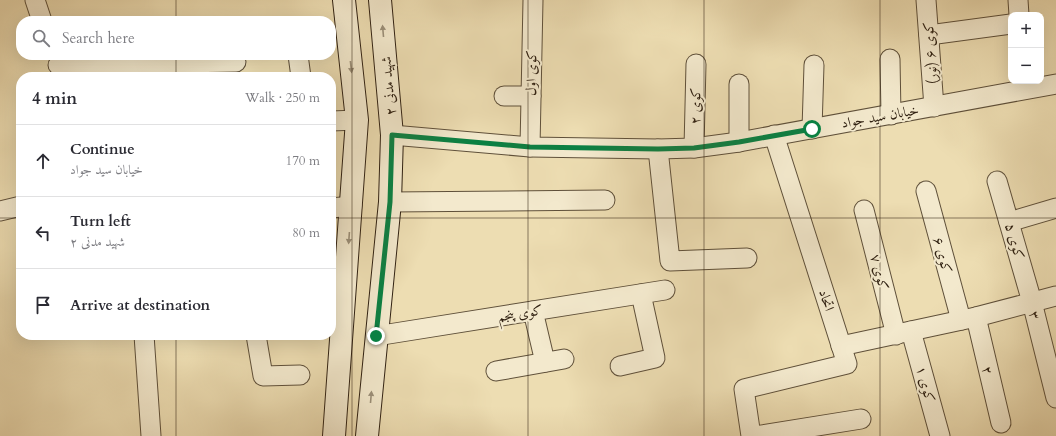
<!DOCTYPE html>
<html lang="en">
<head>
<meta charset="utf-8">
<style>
  :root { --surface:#fff; --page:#f7f7f7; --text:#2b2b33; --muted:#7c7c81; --line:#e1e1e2 }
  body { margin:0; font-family:Cardo,Amiri,serif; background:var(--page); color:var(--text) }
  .controls { position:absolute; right:12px; top:12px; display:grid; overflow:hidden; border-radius:8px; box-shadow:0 4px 16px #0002 }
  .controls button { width:36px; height:36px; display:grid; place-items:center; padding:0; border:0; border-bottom:1px solid var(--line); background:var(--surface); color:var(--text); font:20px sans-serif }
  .stop { position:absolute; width:12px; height:12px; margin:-9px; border:3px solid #0b8043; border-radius:50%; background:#fff }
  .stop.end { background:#0b8043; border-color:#fff; box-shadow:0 1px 4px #0008 }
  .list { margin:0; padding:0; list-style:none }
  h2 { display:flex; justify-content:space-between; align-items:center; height:52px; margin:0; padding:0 16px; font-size:17px }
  h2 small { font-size:13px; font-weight:400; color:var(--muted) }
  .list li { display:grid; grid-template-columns:26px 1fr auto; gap:12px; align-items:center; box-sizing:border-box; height:72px; padding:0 16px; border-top:1px solid var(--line) }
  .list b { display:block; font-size:15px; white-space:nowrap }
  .list p { margin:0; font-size:13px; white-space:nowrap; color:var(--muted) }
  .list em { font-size:13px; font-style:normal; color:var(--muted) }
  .icon { flex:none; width:22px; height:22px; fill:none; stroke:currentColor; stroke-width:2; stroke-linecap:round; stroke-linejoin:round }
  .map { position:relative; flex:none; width:1056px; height:436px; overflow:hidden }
  .search { position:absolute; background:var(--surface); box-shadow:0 4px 16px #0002; left:16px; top:16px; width:320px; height:44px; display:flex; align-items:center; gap:10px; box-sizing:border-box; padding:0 14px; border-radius:16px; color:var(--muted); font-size:15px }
  .panel { position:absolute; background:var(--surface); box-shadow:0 4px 16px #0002; left:16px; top:72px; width:320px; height:268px; border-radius:16px }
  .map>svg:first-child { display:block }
</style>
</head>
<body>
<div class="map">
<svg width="1056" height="436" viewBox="0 0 1056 436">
  <rect width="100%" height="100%" fill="#edddb2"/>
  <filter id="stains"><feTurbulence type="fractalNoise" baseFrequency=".005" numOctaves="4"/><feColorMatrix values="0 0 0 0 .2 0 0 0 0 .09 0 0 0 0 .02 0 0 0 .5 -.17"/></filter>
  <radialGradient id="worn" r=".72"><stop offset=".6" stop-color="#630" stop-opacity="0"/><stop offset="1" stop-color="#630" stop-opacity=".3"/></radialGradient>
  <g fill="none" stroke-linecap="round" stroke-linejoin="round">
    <g stroke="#5f503a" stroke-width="21">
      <g id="minor">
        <polyline points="35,0 42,21"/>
        <polyline points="926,0 934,107"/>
        <polyline points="1018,0 1019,15"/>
        <polyline points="929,35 1011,24"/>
        <polyline points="298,55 301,77"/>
        <polyline points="890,59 891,115"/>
        <polyline points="58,65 236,62"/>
        <polyline points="504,96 531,96"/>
        <polyline points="331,121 357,120"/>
        <polyline points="812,129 814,65"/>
        <polyline points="392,135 530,147 658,149 694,148 739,142 1056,84"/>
        <polyline points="739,142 739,84"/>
        <polyline points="530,147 533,0"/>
        <polyline points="694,148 696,64"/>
        <polyline points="658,149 670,261 747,258"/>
        <polyline points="997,181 1032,302 1056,398"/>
        <polyline points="926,191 961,320"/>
        <polyline points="390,202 605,200"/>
        <polyline points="331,208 352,206"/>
        <polyline points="864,210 896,335"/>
        <polyline points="0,211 21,206"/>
        <polyline points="1009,222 1056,208"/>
        <polyline points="533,311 545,362"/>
        <polyline points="976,317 1001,423"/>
        <polyline points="911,331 940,436"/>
        <polyline points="144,335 151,436"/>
        <polyline points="256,335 263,376 300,375"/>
        <polyline points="376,336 665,290"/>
        <polyline points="841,346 976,317 1056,296"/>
        <polyline points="620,366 655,358 641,294"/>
        <polyline points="496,371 564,359"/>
        <polyline points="751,436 744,389 847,364 774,135"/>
        <polyline points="755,436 861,419"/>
      </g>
    </g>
    <g stroke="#302112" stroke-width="24">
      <g id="secondary">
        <polyline points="334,436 357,120 344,0"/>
        <polyline points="367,436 390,202 392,135 380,0"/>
      </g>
    </g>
    <use href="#minor" stroke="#f3e9cd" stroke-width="19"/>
    <use href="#secondary" stroke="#f3e9cd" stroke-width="22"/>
  </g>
  <defs><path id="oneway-solid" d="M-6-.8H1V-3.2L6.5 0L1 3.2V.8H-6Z"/></defs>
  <g fill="#9b8f79">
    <use href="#oneway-solid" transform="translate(383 31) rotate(-95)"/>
    <use href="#oneway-solid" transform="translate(351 67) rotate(84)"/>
    <use href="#oneway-solid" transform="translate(349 238) rotate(94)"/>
    <use href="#oneway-solid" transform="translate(371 397) rotate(-85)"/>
  </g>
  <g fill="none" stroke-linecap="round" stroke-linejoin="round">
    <polyline stroke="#0b8043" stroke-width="5" points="376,336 390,202 392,135 530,147 658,149 694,148 739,142 812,129"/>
  </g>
  <path fill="none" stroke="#302112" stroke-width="1" stroke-opacity="0.55" d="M176 0V21M352 0V436M528 0V436M704 0V436M880 0V436M176 55V77M0 218H21M331 218H1056M176 335V436"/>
  <g text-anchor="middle" stroke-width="4" stroke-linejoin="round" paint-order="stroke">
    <g font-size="14" fill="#302112" stroke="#f3e9cd">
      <text transform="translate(930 53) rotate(-94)" y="5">کوی ۶ (نور)</text>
      <text transform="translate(531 73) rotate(-89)" y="5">کوی اول</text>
      <text transform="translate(388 86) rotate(-95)" y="5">شهید مدنی ۲</text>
      <text transform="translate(695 106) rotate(-89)" y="5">کوی ۲</text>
      <text transform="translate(880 116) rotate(-10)" y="5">خیابان سید جواد</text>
      <text transform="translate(1015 241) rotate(74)" y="5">کوی ۵</text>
      <text transform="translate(943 255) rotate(75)" y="5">کوی ۶</text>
      <text transform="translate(880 272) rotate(76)" y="5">کوی ۷</text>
      <text transform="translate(827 300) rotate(72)" y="5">اتحاد</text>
      <text transform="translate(520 313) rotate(-9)" y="5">کوی پنجم</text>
      <text transform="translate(1035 315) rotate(76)" y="5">۳</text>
      <text transform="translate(988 370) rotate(77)" y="5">۲</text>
      <text transform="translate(926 384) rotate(75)" y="5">کوی ۱</text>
    </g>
  </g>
  <rect width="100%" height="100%" filter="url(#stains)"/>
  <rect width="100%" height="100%" fill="url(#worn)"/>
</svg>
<div class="controls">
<button>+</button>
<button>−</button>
</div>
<div class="stop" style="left:812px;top:129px"></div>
<div class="stop end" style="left:376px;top:336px"></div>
<div class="search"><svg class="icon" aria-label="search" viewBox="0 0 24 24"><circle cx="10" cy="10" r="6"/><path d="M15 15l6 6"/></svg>Search here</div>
<section class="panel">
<h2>4 min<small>Walk · 250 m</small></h2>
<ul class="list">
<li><svg class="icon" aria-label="ahead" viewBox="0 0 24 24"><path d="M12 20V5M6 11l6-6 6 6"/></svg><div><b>Continue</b><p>خیابان سید جواد</p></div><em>170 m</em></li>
<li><svg class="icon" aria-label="left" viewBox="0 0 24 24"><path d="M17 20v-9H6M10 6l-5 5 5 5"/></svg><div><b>Turn left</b><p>شهید مدنی ۲</p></div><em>80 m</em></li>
<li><svg class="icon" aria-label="arrive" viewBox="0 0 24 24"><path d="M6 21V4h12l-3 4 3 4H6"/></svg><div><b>Arrive at destination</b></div></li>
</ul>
</section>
</div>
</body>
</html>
